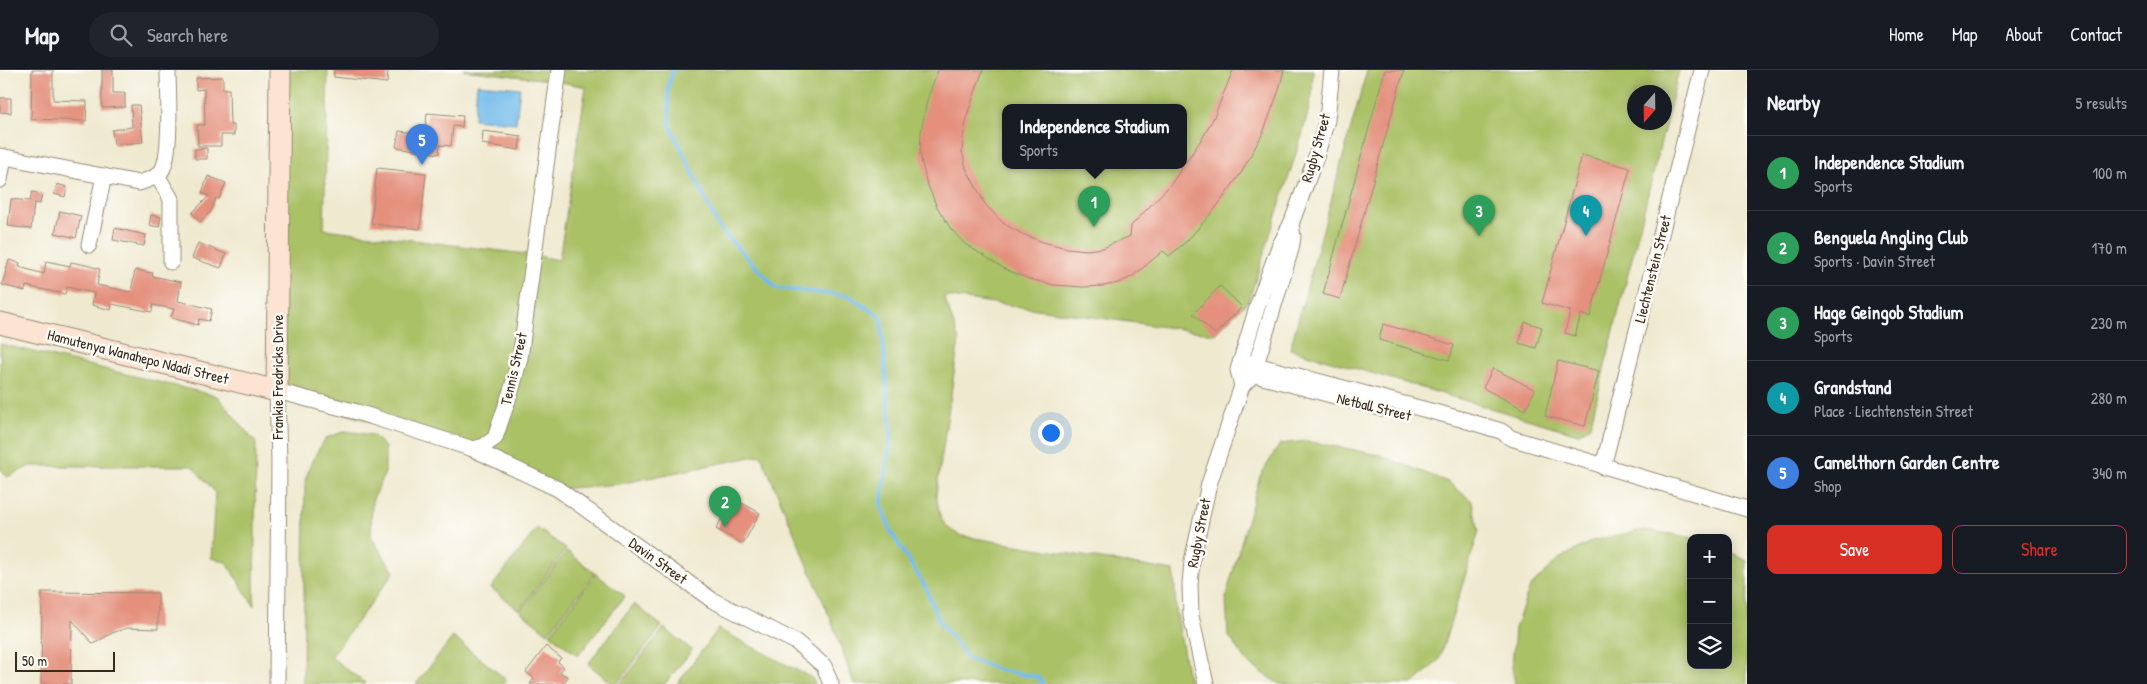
<!DOCTYPE html>
<html lang="en">
<head>
<meta charset="utf-8">
<style>
  :root { --surface:#171b24; --page:#20242c; --text:#f1f3f6; --muted:#9ea1a6; --line:#363941; --accent:#d93025 }
  body { margin:0; font-family:"Patrick Hand",sans-serif; background:var(--page); color:var(--text) }
  .controls { position:absolute; right:15px; bottom:15px; display:grid; overflow:hidden; border-radius:10px; box-shadow:0 2px 12px #0003 }
  .controls button { width:45px; height:45px; display:grid; place-items:center; padding:0; border:0; border-bottom:1px solid var(--line); background:var(--surface); color:var(--text); font:25px sans-serif }
  .compass { position:absolute; left:1627px; top:15px; width:45px; height:45px; border-radius:50%; background:var(--surface); box-shadow:0 2px 12px #0003; rotate:200deg }
  .scale { position:absolute; left:15px; bottom:12px; width:100px; box-sizing:border-box; padding-left:5px; border:2px solid #3b2a1e; border-top:0; font-size:14px; line-height:18px; white-space:nowrap; color:#3b2a1e; -webkit-text-stroke:4px #fdfcf7; paint-order:stroke }
  .you { position:absolute; left:1050px; top:362px; width:18px; height:18px; margin:-12px; border:4px solid #fff; border-radius:50%; background:#1a73e8; box-shadow:0 0 0 8px #1a73e833 }
  .badge { display:grid; place-items:center; width:32px; height:32px; border-radius:50%; background:var(--accent); color:#fff; font-size:16px; font-weight:700 }
  .pin { position:absolute; translate:-50% -41px; filter:drop-shadow(0 1px 2px #0008) }
  .pin::after { content:''; position:absolute; top:26px; width:18px; height:15px; background:inherit; clip-path:polygon(0 0,100% 0,50% 100%) }
  .popup { position:absolute; left:1002px; top:34px; width:185px; height:65px; box-sizing:border-box; display:grid; place-content:center; border-radius:10px; background:var(--surface); filter:drop-shadow(0 1px 4px #0005); font-size:16px; white-space:nowrap; color:var(--muted) }
  .popup b { font-size:19px; color:var(--text) }
  .popup::after { content:''; position:absolute; left:50%; top:100%; margin-left:-10px; border:10px solid transparent; border-top-color:var(--surface) }
  .list { margin:0; padding:0; list-style:none }
  h2 { display:flex; justify-content:space-between; align-items:center; height:65px; margin:0; padding:0 20px; font-size:21px }
  h2 small { font-size:16px; font-weight:400; color:var(--muted) }
  .list li { display:grid; grid-template-columns:32px 1fr auto; gap:15px; align-items:center; box-sizing:border-box; height:75px; padding:0 20px; border-top:1px solid var(--line) }
  .list b { display:block; font-size:19px; white-space:nowrap }
  .list p { margin:0; font-size:16px; white-space:nowrap; color:var(--muted) }
  .list em { font-size:16px; font-style:normal; color:var(--muted) }
  .actions { display:flex; gap:10px; padding:15px 20px }
  .actions a { flex:1; padding:11px 0; border:1px solid var(--accent); border-radius:10px; text-align:center; font-size:18px; color:var(--accent) }
  .actions .main { background:var(--accent); color:#fff }
  .icon { flex:none; width:28px; height:28px; fill:none; stroke:currentColor; stroke-width:2; stroke-linecap:round; stroke-linejoin:round }
  .map { position:relative; flex:none; width:1747px; height:614px; overflow:hidden }
  header { display:flex; align-items:center; gap:30px; box-sizing:border-box; height:70px; padding:0 25px; background:var(--surface); border-bottom:1px solid var(--line) }
  header strong { font-size:24px }
  nav { display:flex; gap:28px; margin-inline-start:auto; font-size:18px }
  .search { width:350px; height:45px; background:var(--page); display:flex; align-items:center; gap:12px; box-sizing:border-box; padding:0 18px; border-radius:28px; color:var(--muted); font-size:19px }
  main { display:flex }
  aside { flex:1; background:var(--surface) }
  .map>svg:first-child { display:block }
</style>
</head>
<body>
<header>
<strong>Map</strong>
<div class="search"><svg class="icon" aria-label="search" viewBox="0 0 24 24"><circle cx="10" cy="10" r="6"/><path d="M15 15l6 6"/></svg>Search here</div>
<nav><a>Home</a><a>Map</a><a>About</a><a>Contact</a></nav>
</header>
<main>
<div class="map">
<svg width="1747" height="614" viewBox="0 0 1747 614">
  <rect width="100%" height="100%" fill="#fdfcf7"/>
  <filter id="ink" filterUnits="userSpaceOnUse"><feTurbulence type="fractalNoise" baseFrequency=".02" numOctaves="2"/><feDisplacementMap in="SourceGraphic" scale="10" xChannelSelector="R" yChannelSelector="G"/><feConvolveMatrix kernelMatrix="1 2 1 2 8 2 1 2 1" color-interpolation-filters="sRGB"/></filter>
  <filter id="wash" filterUnits="userSpaceOnUse"><feTurbulence type="fractalNoise" baseFrequency=".0096" numOctaves="4" result="noise"/><feDisplacementMap in="SourceGraphic" scale="20" xChannelSelector="R" yChannelSelector="G"/><feGaussianBlur stdDeviation="1.12" result="paint"/><feColorMatrix in="noise" values="0 0 0 0 0 0 0 0 0 0 0 0 0 0 0 0 0 1.4 0 .05"/><feComposite in="paint" operator="in"/></filter>
  <g filter="url(#wash)">
    <rect width="100%" height="100%" fill="#efe9cf"/>
    <g fill="#aac166" stroke="#727642" fill-rule="evenodd">
      <path d="M281 0H328L324 159 533 185 559 190 586 17 557 11 463 0H1313L1312 25 1303 62 1249 230 1215 264 944 226 959 270 936 424C940 447 940 456 962 466L1174 501 1176 539 1189 614H854L831 550 761 385 619 414 558 419 534 406 277 321ZM1005 38H1183V96H1005Z"/>
      <path d="M1367 0H1679L1590 356 1578 364 1290 279ZM1634 22H1664V52H1634Z"/>
      <polygon points="0,274 217,326 256,373 254,536 226,492 211,488 215,422 192,396 30,396 7,407 0,400"/>
      <polygon points="346,361 373,365 385,377 385,403 372,431 371,467 394,502 331,587 366,614 303,614 305,411 312,390 326,368"/>
      <polygon points="1306,371 1380,385 1448,412 1472,431 1479,461 1439,590 1413,614 1279,614 1248,593 1228,565 1226,526 1260,406 1280,374"/>
      <polygon points="537,458 566,479 519,540 491,518"/>
      <polygon points="1645,460 1696,468 1691,468 1691,595 1728,595 1728,481 1747,491 1747,614 1515,614 1512,597 1515,558 1530,517 1559,489 1594,470"/>
      <polygon points="567,481 595,503 548,563 520,541"/>
      <polygon points="596,504 625,526 578,586 550,564"/>
      <polygon points="634,534 662,556 617,614 613,614 588,594"/>
      <polygon points="664,558 692,580 665,614 620,614"/>
      <polygon points="718,559 812,608 815,614 677,614"/>
      <polygon points="453,567 507,610 504,614 416,614"/>
    </g>
    <polygon fill="#73bceb" stroke="#577384" points="477,14 520,18 516,53 474,49"/>
    <g fill="none" stroke-linecap="round" stroke-linejoin="round">
      <polyline stroke="#73bceb" stroke-width="4" points="673,0 668,18 670,55 719,158 776,218 849,226 881,247 891,366 881,434 891,462 926,518 939,551 967,588 999,600 1038,607 1043,614"/>
    </g>
    <g id="blocks">
      <g fill="#e4907d">
        <polygon points="32,0 53,0 53,30 87,31 86,51 31,49"/>
        <polygon points="102,0 113,0 113,23 125,23 125,37 102,38"/>
        <polygon points="334,0 388,0 387,13 334,7"/>
        <polygon points="938,0 983,0 968,42 963,67 962,81 966,98 985,134 1003,153 1022,164 1043,172 1067,178 1087,180 1103,178 1130,166 1131,156 1171,114 1203,67 1214,47 1233,0 1284,0 1279,20 1263,63 1241,103 1215,139 1187,171 1169,186 1163,181 1133,206 1119,213 1103,216 1083,217 1054,215 1029,209 1005,199 965,174 951,159 937,137 926,111 920,84 921,62 927,30"/>
        <polygon points="1385,0 1404,0 1340,229 1323,224"/>
        <polygon points="223,7 223,19 229,19 230,55 234,55 234,65 221,65 221,76 198,76 197,55 205,55 204,19 196,20 196,8"/>
        <polygon points="0,28 11,28 11,43 0,42"/>
        <polygon points="131,35 139,35 143,72 114,75 112,60 132,57"/>
        <polygon points="427,43 463,46 462,57 453,56 451,76 440,75 439,84 396,77 399,61 425,64"/>
        <polygon points="483,61 521,66 519,80 482,74"/>
        <polygon points="207,78 207,89 195,89 195,79"/>
        <polygon points="1582,85 1630,98 1590,247 1581,244 1575,266 1565,263 1570,241 1542,233"/>
        <polygon points="377,98 426,103 420,159 371,154"/>
        <polygon points="208,106 226,113 219,129 216,128 211,141 200,152 192,143 209,126 202,123"/>
        <polygon points="57,114 67,117 65,127 54,124"/>
        <polygon points="32,122 42,124 40,134 34,133 31,159 8,156 11,129 30,131"/>
        <polygon points="60,141 81,146 76,168 55,163"/>
        <polygon points="151,145 161,147 159,157 149,155"/>
        <polygon points="115,158 146,165 144,176 113,170"/>
        <polygon points="198,173 226,184 221,198 192,188"/>
        <polygon points="9,190 20,193 19,197 44,204 46,191 70,196 71,192 86,195 100,199 97,215 131,222 135,200 153,203 152,206 181,212 178,231 212,239 209,251 199,249 198,255 171,248 174,239 153,235 152,242 112,234 111,240 92,235 94,223 67,217 65,224 26,216 25,221 2,215"/>
        <polygon points="1220,216 1242,237 1215,264 1193,244"/>
        <polygon points="1525,252 1542,257 1536,278 1519,273"/>
        <polygon points="1383,254 1454,275 1449,290 1379,270"/>
        <polygon points="1558,291 1599,301 1585,356 1545,346"/>
        <polygon points="1493,298 1535,320 1525,340 1483,318"/>
        <polygon points="733,428 760,443 743,474 716,459"/>
        <polygon points="42,522 158,523 158,559 127,558 112,563 93,574 72,550 71,614 41,614"/>
        <polygon points="546,576 561,588 558,592 564,597 560,602 568,607 563,614 530,614 534,608 526,602"/>
      </g>
    </g>
  </g>
  <g filter="url(#ink)">
    <use href="#blocks" fill-opacity="0" stroke="#958a76" stroke-width="1"/>
    <g fill="none" stroke-linecap="round" stroke-linejoin="round">
      <g stroke="#958a76" stroke-width="17">
        <g id="street">
          <path d="M0 86 139 113C147 110 154 109 160 103 173 89 168 21 168 0"/>
          <polyline points="157,105 171,129 171,192"/>
          <polyline points="0,110 4,87"/>
          <polyline points="89,175 104,106"/>
          <polyline points="1241,291 1461,349 1501,361 1511,368 1747,439"/>
          <polyline points="1244,302 1384,339"/>
          <polyline points="1242,316 1238,300 1259,231 1279,177 1291,154 1316,87 1327,50 1332,0"/>
          <polyline points="473,379 558,419 712,530 796,572 824,596 831,614"/>
          <polyline points="1603,397 1702,0"/>
          <polyline points="277,614 279,391 277,321 357,342 473,379 484,376 495,368 512,318 520,288 559,0"/>
          <polyline points="1206,614 1191,546 1190,514 1192,491 1209,414 1242,316 1253,305 1291,179 1293,167 1291,154"/>
        </g>
      </g>
      <g stroke="#958a76" stroke-width="23">
        <polyline id="secondary" points="0,253 277,321 280,0"/>
      </g>
      <use href="#street" stroke="#fff" stroke-width="15"/>
      <use href="#secondary" stroke="#fde3d1" stroke-width="21"/>
    </g>
  </g>
  <g text-anchor="middle" stroke-width="5" stroke-linejoin="round" paint-order="stroke">
    <g font-size="15" fill="#3b2a1e" stroke="#fdfcf7">
      <text transform="translate(1316 78) rotate(-74)" y="5">Rugby Street</text>
      <text transform="translate(1653 199) rotate(-76)" y="5">Liechtenstein Street</text>
      <text transform="translate(138 287) rotate(14)" y="5">Hamutenya Wanahepo Ndadi Street</text>
      <text transform="translate(514 299) rotate(-77)" y="5">Tennis Street</text>
      <text transform="translate(278 307) rotate(-90)" y="5">Frankie Fredricks Drive</text>
      <text transform="translate(1374 337) rotate(14)" y="5">Netball Street</text>
      <text transform="translate(1199 463) rotate(-79)" y="5">Rugby Street</text>
      <text transform="translate(658 491) rotate(36)" y="5">Davin Street</text>
    </g>
  </g>
</svg>
<div class="controls">
<button>+</button>
<button>−</button>
<button><svg class="icon" aria-label="layers" viewBox="0 0 24 24"><path d="M12 4l9 5-9 5-9-5zM3 14l9 5 9-5"/></svg></button>
</div>
<svg class="compass" viewBox="-18 -18 36 36"><path d="M0-13l5 13h-10z" fill="#e53935"/><path d="M0 13l5-13h-10z" fill="#9ea1a6"/></svg>
<div class="scale">50 m</div>
<div class="you"></div>
<div class="pin badge" style="left:1094px;top:157px;background:#2e9e5b">1</div>
<div class="popup"><b>Independence Stadium</b>Sports</div>
<div class="pin badge" style="left:725px;top:457px;background:#2e9e5b">2</div>
<div class="pin badge" style="left:1479px;top:166px;background:#2e9e5b">3</div>
<div class="pin badge" style="left:1586px;top:166px;background:#0f9aa8">4</div>
<div class="pin badge" style="left:422px;top:95px;background:#3f7fe0">5</div>
</div>
<aside>
<h2>Nearby<small>5 results</small></h2>
<ul class="list">
<li><span class="badge" style="background:#2e9e5b">1</span><div><b>Independence Stadium</b><p>Sports</p></div><em>100 m</em></li>
<li><span class="badge" style="background:#2e9e5b">2</span><div><b>Benguela Angling Club</b><p>Sports · Davin Street</p></div><em>170 m</em></li>
<li><span class="badge" style="background:#2e9e5b">3</span><div><b>Hage Geingob Stadium</b><p>Sports</p></div><em>230 m</em></li>
<li><span class="badge" style="background:#0f9aa8">4</span><div><b>Grandstand</b><p>Place · Liechtenstein Street</p></div><em>280 m</em></li>
<li><span class="badge" style="background:#3f7fe0">5</span><div><b>Camelthorn Garden Centre</b><p>Shop</p></div><em>340 m</em></li>
</ul>
<div class="actions"><a class="main">Save</a><a>Share</a></div>
</aside>
</main>
</body>
</html>
